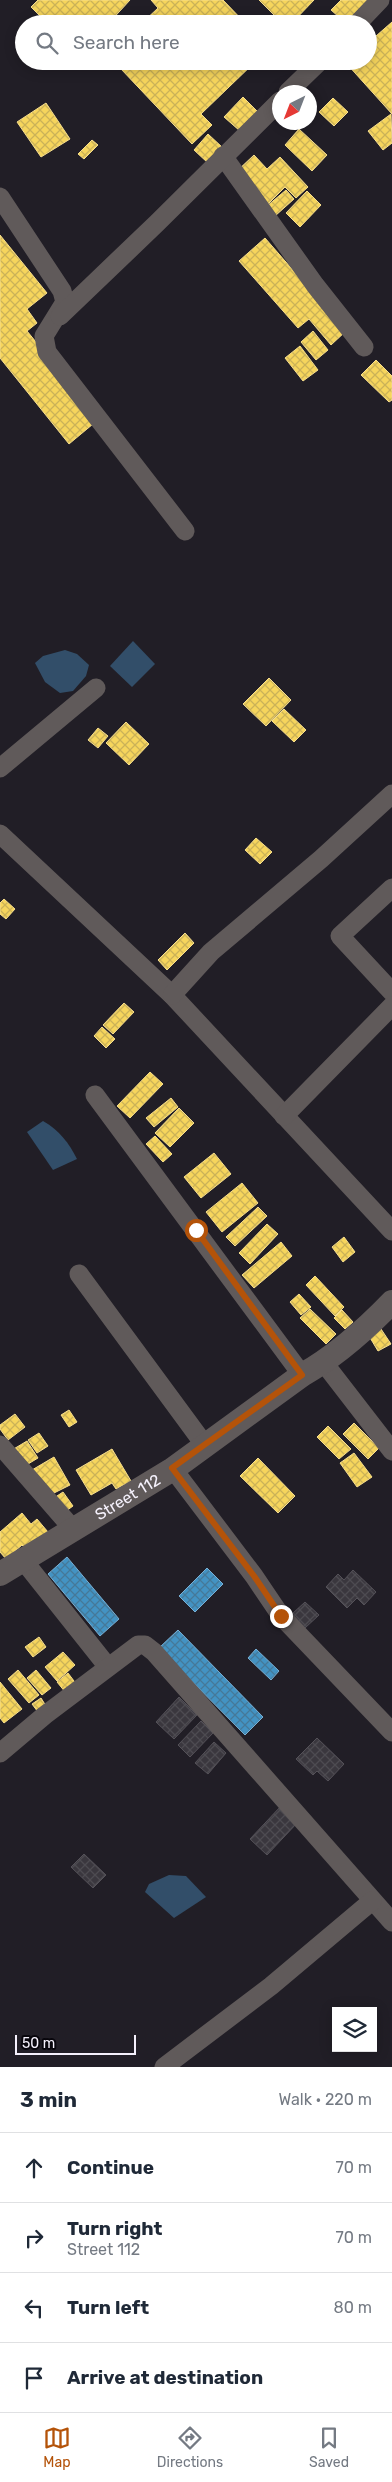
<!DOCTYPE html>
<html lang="en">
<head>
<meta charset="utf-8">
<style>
  :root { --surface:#fff; --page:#f6f6f7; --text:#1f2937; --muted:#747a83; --line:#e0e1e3; --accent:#b45309 }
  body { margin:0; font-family:Rubik,sans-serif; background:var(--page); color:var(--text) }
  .controls { position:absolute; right:15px; bottom:15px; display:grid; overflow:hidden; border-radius:0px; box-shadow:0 2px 12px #0003 }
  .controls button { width:45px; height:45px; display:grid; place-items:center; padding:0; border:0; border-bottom:1px solid var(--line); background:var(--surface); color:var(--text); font:25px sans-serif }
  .compass { position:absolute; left:272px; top:85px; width:45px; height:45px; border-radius:50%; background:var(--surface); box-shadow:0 2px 12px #0003; rotate:222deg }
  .scale { position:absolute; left:15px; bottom:12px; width:121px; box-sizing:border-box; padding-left:5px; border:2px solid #f5f1fc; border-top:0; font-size:14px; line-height:18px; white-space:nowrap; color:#f5f1fc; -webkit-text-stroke:4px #08060c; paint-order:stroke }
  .stop { position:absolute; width:15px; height:15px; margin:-11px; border:4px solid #b45309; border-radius:50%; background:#fff }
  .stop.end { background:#b45309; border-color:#fff; box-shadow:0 1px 5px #0008 }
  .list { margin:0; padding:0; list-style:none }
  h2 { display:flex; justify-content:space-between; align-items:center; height:65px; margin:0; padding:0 20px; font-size:21px }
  h2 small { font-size:16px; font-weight:400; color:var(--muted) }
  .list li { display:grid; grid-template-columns:32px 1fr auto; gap:15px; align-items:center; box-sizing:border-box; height:70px; padding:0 20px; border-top:1px solid var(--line) }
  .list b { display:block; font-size:19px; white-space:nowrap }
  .list p { margin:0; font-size:16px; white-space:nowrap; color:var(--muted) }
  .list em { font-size:16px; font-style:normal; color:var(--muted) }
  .icon { flex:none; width:28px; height:28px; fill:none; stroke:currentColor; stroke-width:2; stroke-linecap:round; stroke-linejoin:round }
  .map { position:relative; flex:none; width:392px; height:2067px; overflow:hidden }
  .search { position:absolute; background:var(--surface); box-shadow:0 2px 12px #0003; left:15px; right:15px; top:15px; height:55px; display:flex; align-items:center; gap:12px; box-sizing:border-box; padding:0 18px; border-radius:28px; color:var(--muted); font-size:19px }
  .sheet { height:345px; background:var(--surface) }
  nav { display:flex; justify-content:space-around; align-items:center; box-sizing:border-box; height:70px; border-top:1px solid var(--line); background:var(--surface); font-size:14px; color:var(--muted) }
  nav a { display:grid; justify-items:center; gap:2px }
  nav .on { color:var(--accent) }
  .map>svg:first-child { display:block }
</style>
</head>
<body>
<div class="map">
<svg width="392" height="2067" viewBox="0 0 392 2067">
  <defs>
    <pattern id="homes-cross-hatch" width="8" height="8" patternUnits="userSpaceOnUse" patternTransform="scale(1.25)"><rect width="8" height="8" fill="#f6d55c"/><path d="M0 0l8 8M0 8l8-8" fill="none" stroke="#cbb258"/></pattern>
    <pattern id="schools-cross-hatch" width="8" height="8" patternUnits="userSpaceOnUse" patternTransform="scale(1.25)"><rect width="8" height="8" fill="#4393c3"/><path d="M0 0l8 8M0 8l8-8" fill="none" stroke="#457999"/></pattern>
    <pattern id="building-cross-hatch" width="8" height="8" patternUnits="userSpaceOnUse" patternTransform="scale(1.25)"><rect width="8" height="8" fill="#3a373e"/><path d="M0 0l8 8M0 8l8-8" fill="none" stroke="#4d4b51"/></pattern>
  </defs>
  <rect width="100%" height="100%" fill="#211e26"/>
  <g fill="#324e69">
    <polygon points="133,641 155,664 132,687 110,666"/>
    <polygon points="65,650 77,654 89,665 86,676 73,691 60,693 45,682 35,663 43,656"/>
    <path d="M43 1121C59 1130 69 1143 77 1159L53 1170 27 1132Z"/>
    <polygon points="169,1875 186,1876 206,1897 174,1918 145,1892 149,1884"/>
  </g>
  <g fill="url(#homes-cross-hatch)" stroke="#f6dd8c">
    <polygon points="38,0 130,0 108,24 48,24 31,7"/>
    <polygon points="151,0 223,0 246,24 141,24 158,8"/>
    <polygon points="259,0 314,0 291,24 283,24"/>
    <polygon points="341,0 371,0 347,24 331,10"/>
    <polygon points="392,22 392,114 346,63 368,61 368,43"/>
    <polygon points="256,61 201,114 212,125 192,144 121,69 129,61"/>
    <polygon points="243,97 258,112 240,131 224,117"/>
    <polygon points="333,98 348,112 334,126 319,112"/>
    <polygon points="46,103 70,139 41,157 17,122"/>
    <polygon points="391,114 392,143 383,150 368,131"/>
    <polygon points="299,129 327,155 312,171 285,145"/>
    <polygon points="208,134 222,147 208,163 194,150"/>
    <polygon points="92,140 98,145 84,159 78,154"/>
    <polygon points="254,155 267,169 280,157 308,187 296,198 285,187 267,205 236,172"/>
    <polygon points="286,190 294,199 275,216 267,206"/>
    <polygon points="307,191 321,205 300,227 286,213"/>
    <polygon points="0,235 47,293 27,309 37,323 27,331 99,419 69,444 0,358"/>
    <polygon points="265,238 346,331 331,345 309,319 298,328 239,261"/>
    <polygon points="313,331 328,350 316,360 301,342"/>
    <polygon points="300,346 318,370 303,381 285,358"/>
    <polygon points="376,360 392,376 392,400 389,402 361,375"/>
    <polygon points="269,678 291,700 266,726 243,704"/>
    <polygon points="284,709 306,730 294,742 272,721"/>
    <polygon points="126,722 149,744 129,765 106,743"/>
    <polygon points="98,728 108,736 98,748 88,740"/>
    <polygon points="256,838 272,852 260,864 245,850"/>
    <polygon points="4,899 15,909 6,919 0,914 0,903"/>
    <polygon points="185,933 194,943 167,970 158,960"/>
    <polygon points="124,1003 134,1012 113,1034 103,1025"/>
    <polygon points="102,1027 115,1039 106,1048 94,1036"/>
    <polygon points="150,1072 163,1084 130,1118 117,1106"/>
    <polygon points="171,1098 178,1107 154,1127 146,1118"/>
    <polygon points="179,1108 194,1123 170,1147 155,1133"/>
    <polygon points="155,1136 172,1154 163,1162 146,1144"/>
    <polygon points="214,1153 231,1174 201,1198 184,1177"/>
    <polygon points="242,1183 258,1203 222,1232 206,1212"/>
    <polygon points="258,1207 267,1216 235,1246 226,1237"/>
    <polygon points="267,1224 278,1234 250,1264 239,1253"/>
    <polygon points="344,1237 355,1252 343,1262 332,1247"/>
    <polygon points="281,1242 292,1256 254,1288 242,1275"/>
    <polygon points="315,1276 344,1307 335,1316 306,1285"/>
    <polygon points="299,1294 311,1307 301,1315 290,1302"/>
    <polygon points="310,1309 336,1334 326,1344 300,1318"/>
    <polygon points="342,1310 353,1322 345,1329 334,1318"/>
    <polygon points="381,1329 391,1344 378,1351 369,1336"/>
    <polygon points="69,1410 77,1422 69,1427 61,1415"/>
    <polygon points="15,1414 25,1427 8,1440 0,1429 0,1425"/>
    <polygon points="354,1423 379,1448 368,1459 343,1434"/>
    <polygon points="328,1426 351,1449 339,1459 317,1437"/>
    <polygon points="39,1433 48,1446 37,1453 28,1440"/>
    <polygon points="27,1441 38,1458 23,1467 12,1450"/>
    <polygon points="112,1449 131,1481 116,1489 112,1483 91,1495 76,1470"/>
    <polygon points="354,1453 372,1477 357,1487 340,1463"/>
    <polygon points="54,1457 70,1485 50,1495 32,1470"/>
    <polygon points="258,1458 295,1496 278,1513 240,1476"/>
    <polygon points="63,1492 73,1506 62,1514 51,1500"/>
    <polygon points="22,1513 31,1524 37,1519 48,1532 27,1550 22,1545 6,1559 0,1552 0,1532"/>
    <polygon points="39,1637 46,1647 33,1657 25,1647"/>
    <polygon points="63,1652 75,1665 57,1681 45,1667"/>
    <polygon points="18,1670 39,1695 29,1703 8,1679"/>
    <polygon points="36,1670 51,1688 42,1695 27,1678"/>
    <polygon points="68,1673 77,1685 66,1693 57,1682"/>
    <polygon points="0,1682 22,1709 4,1723 0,1718"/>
    <polygon points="41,1698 46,1706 38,1712 32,1704"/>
  </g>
  <g fill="url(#schools-cross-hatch)" stroke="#78afd4">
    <polygon points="67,1557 119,1619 100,1636 48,1574"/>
    <polygon points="207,1568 223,1584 195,1612 179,1596"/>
    <polygon points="178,1630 263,1717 245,1735 159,1648"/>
    <polygon points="256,1649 279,1671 271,1680 248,1658"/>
  </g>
  <g fill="url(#building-cross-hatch)" stroke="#545158">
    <polygon points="353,1570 376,1592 364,1605 357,1598 347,1608 326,1587 338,1574 344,1580"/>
    <polygon points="305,1602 319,1615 305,1628 292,1614"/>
    <polygon points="179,1697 197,1715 174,1739 156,1722"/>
    <polygon points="201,1721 213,1733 190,1757 178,1745"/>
    <polygon points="317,1738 344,1764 328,1781 317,1771 313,1775 296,1759"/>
    <polygon points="214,1742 226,1753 208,1774 195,1763"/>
    <polygon points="281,1806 298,1822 267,1855 250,1839"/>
    <polygon points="84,1854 106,1875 93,1888 71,1867"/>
  </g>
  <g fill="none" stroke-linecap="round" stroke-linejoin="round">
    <g stroke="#605a5a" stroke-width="19">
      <polyline points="357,24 380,0"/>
      <polyline points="288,92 320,61"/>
      <polyline points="223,156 315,285 364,347"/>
      <polyline points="0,197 62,291 65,302 44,336 47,352 185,531"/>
      <polyline points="60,316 157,223 280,101"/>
      <polyline points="0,768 96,688"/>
      <polyline points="0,834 172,995 392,1231"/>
      <polyline points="392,888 340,936 392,992"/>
      <polyline points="172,995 211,952 321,859 392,794"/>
      <polyline points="95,1095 302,1375"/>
      <polyline points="284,1116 392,1006"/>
      <polyline points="79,1274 204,1444"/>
      <polyline points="324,1363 392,1451"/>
      <polyline points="0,1445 73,1529"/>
      <polyline points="173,1469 254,1576 281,1616 392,1732"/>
      <polyline points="23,1560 108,1667"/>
      <polyline points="0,1753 45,1715 138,1645 145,1645 154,1652 392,1922"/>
      <polyline points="164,2067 271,1986 372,1901"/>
    </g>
    <path stroke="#605a5a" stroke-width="24" id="s1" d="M0 1574 173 1469 302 1375C336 1356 365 1330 392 1302"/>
  </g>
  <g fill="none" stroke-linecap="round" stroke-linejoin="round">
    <polyline stroke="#b45309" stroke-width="6" points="196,1230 302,1375 172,1468 254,1576 281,1616"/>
  </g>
  <g text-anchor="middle" stroke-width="5" stroke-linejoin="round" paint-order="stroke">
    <g font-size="16" fill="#f5f1fc" stroke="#08060c">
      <text dy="6" stroke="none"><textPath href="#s1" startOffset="149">Street 112</textPath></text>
    </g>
  </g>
</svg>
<div class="controls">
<button><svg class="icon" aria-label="layers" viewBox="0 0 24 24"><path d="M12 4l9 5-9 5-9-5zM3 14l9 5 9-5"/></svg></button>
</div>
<svg class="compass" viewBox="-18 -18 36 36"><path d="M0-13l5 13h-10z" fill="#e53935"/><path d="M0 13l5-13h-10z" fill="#747a83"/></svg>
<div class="scale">50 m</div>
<div class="stop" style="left:196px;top:1230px"></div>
<div class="stop end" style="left:281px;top:1616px"></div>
<div class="search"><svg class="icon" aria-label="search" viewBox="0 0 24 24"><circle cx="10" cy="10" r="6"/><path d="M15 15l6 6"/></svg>Search here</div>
</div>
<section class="sheet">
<h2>3 min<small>Walk · 220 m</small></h2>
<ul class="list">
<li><svg class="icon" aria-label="ahead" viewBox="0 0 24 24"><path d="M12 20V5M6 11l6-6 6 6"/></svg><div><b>Continue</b></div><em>70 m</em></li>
<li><svg class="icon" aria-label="right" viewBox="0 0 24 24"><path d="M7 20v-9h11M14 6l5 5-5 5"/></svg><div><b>Turn right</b><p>Street 112</p></div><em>70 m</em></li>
<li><svg class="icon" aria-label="left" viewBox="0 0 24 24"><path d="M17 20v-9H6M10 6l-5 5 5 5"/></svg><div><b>Turn left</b></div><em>80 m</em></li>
<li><svg class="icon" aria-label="arrive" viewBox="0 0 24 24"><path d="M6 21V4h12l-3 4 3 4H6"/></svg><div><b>Arrive at destination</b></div></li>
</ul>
</section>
<nav>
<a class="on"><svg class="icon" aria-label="map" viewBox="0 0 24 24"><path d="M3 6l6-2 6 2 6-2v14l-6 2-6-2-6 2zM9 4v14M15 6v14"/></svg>Map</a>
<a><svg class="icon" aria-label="directions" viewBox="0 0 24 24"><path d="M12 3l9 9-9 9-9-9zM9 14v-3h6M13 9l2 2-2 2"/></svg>Directions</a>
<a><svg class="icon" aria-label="saved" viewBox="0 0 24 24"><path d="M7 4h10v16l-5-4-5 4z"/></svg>Saved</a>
</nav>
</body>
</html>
